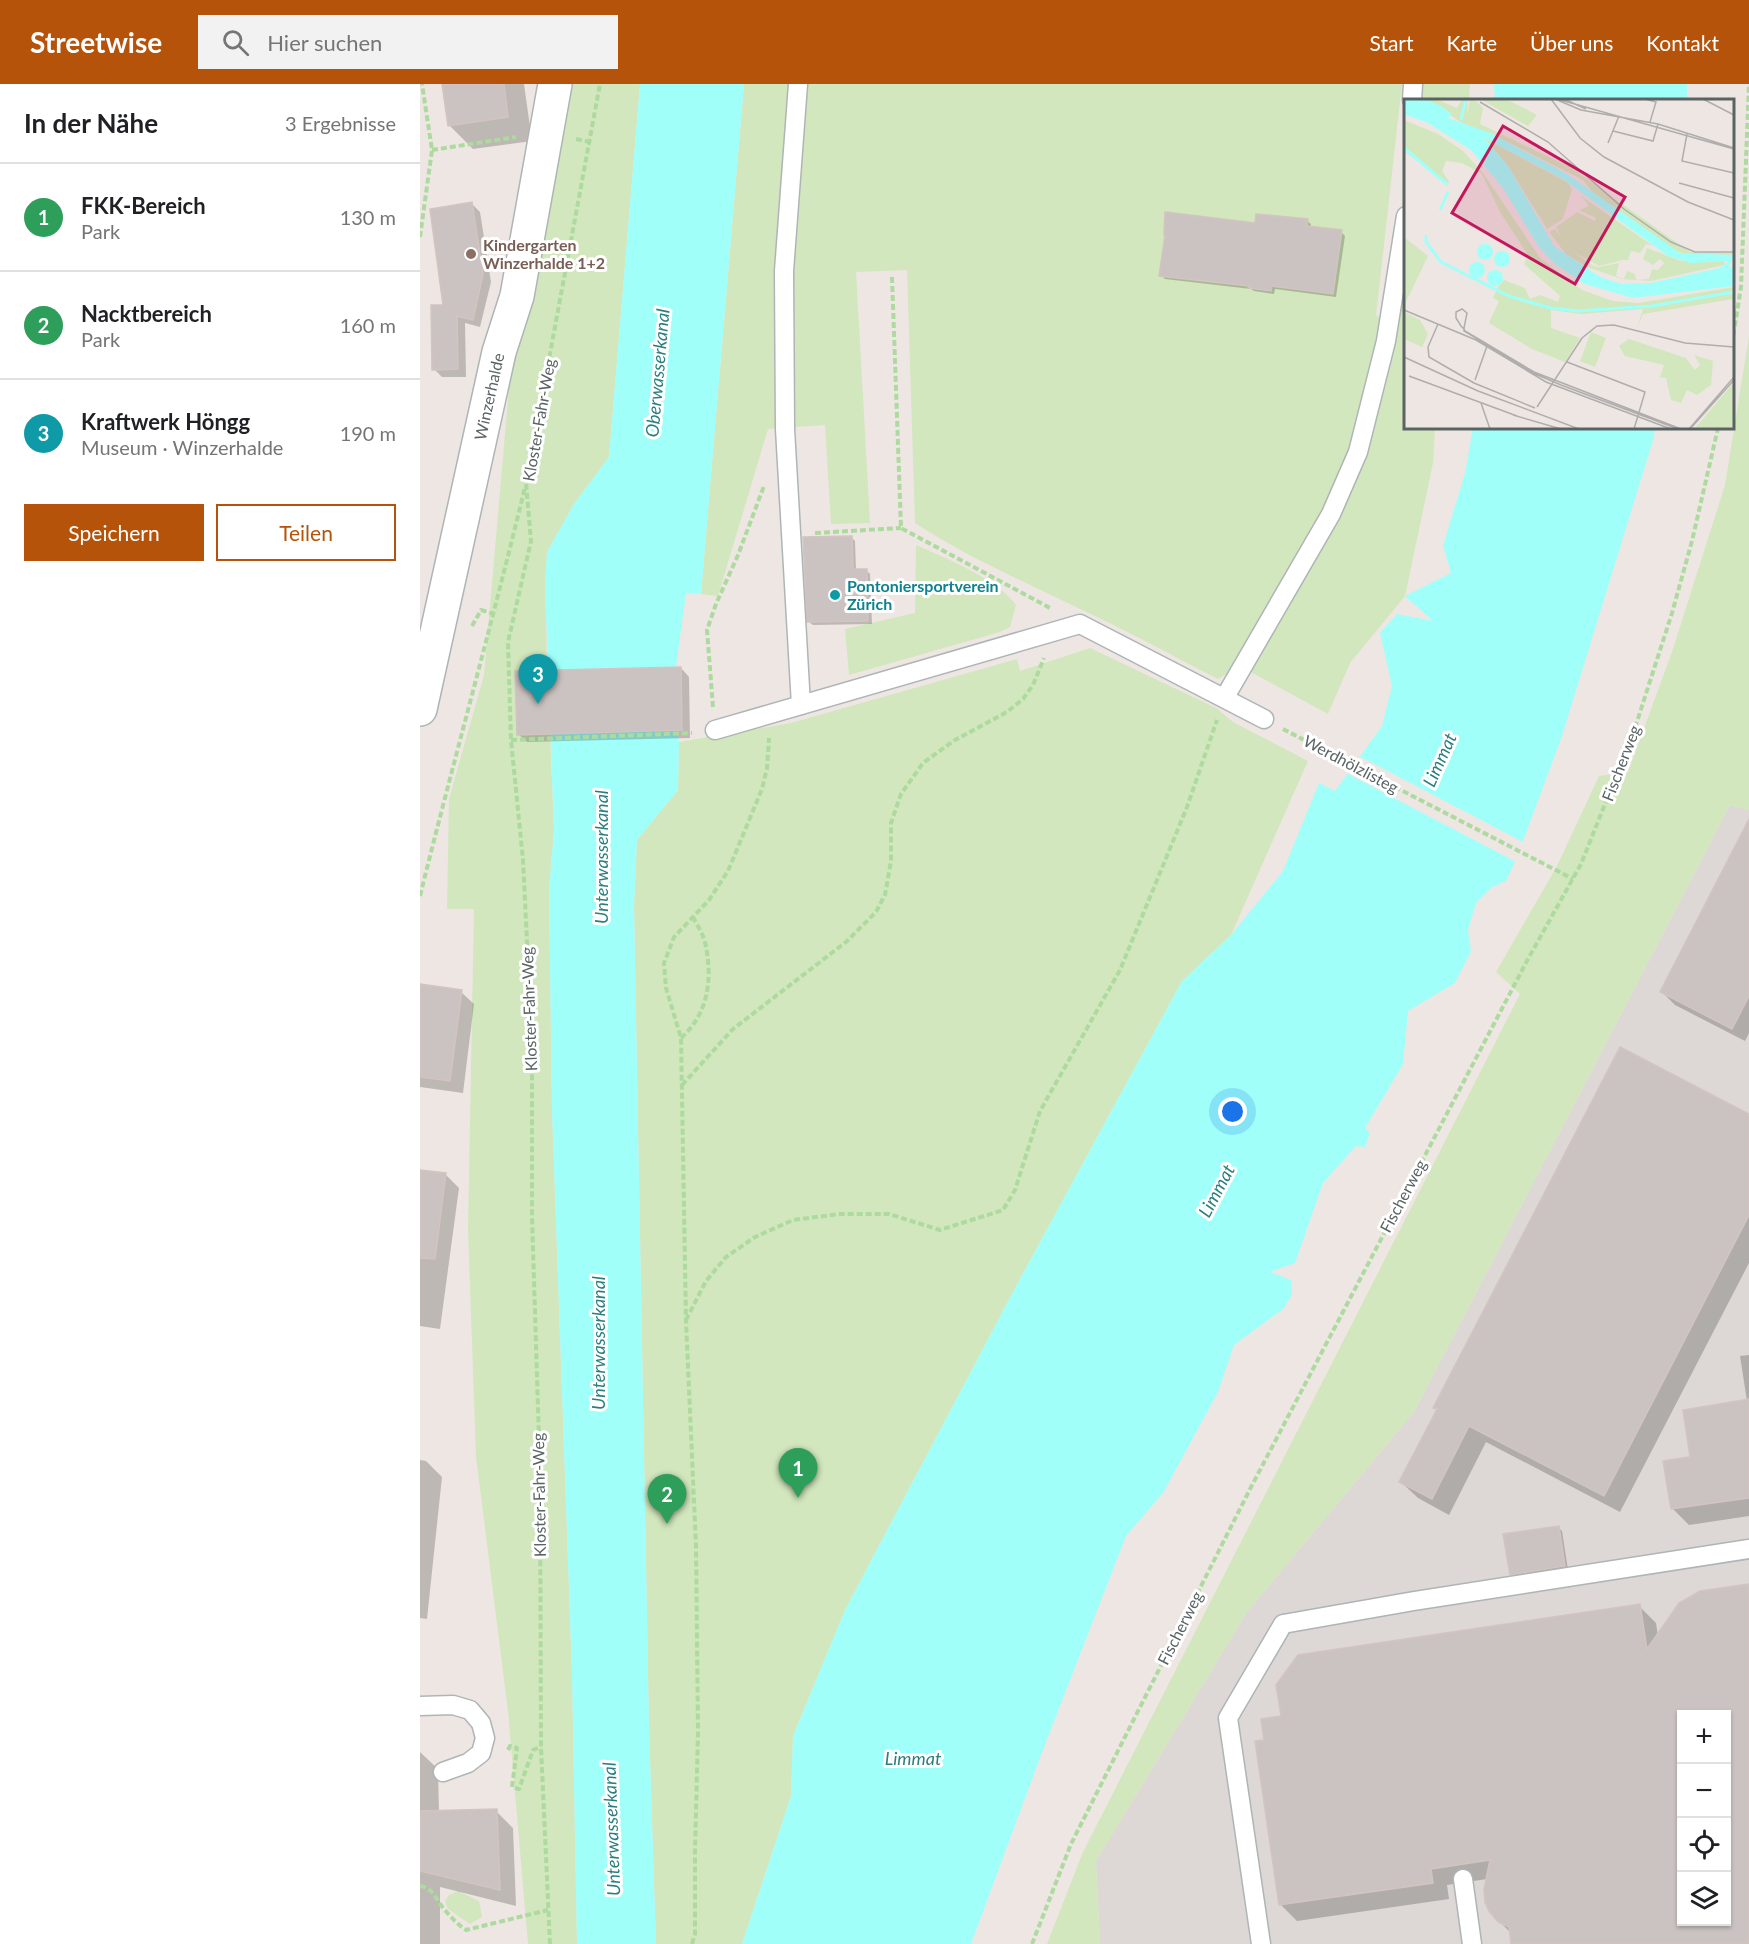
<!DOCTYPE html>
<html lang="de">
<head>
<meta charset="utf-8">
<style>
  :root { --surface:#fff; --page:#f2f2f2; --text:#202124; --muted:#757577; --line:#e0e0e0; --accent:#b45309 }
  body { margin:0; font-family:Lato,sans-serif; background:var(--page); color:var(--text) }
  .controls { position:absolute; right:18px; bottom:18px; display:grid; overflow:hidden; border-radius:0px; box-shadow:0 2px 4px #0004 }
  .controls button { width:54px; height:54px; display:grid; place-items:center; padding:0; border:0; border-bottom:2px solid var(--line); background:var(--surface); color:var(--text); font:30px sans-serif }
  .you { position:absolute; left:813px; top:1028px; width:21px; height:21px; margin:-15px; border:4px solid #fff; border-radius:50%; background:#1a73e8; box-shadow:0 0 0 9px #1a73e833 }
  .badge { display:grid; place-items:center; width:39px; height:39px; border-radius:50%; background:var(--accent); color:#fff; font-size:20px; font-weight:700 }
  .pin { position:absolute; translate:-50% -50px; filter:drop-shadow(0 2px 3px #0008) }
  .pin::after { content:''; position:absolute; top:32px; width:21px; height:18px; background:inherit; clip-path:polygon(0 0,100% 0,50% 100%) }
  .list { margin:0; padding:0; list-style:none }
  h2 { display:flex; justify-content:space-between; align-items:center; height:78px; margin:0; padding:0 24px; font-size:26px }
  h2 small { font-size:20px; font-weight:400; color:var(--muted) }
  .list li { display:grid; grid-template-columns:39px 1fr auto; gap:18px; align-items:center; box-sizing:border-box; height:108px; padding:0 24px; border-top:2px solid var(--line) }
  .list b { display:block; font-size:22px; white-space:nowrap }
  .list p { margin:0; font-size:20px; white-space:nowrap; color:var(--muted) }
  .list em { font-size:20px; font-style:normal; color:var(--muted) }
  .actions { display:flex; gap:12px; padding:18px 24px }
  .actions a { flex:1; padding:14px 0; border:2px solid var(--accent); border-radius:0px; text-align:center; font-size:21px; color:var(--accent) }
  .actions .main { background:var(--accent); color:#fff }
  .icon { flex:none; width:33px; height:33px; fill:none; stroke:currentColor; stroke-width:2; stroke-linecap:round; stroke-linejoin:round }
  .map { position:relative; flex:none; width:1329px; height:1860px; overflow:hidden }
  header { display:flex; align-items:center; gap:36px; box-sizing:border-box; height:84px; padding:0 30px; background:var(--accent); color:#fff }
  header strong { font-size:28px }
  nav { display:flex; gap:33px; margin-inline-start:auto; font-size:21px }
  .search { width:420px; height:54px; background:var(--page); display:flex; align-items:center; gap:15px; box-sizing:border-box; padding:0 21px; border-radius:0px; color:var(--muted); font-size:22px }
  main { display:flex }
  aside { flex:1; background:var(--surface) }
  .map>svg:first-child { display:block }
</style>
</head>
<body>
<header>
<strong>Streetwise</strong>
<div class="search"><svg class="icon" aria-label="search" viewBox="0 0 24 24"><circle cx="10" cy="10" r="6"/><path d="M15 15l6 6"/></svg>Hier suchen</div>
<nav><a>Start</a><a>Karte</a><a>Über uns</a><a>Kontakt</a></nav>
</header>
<main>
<aside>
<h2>In der Nähe<small>3 Ergebnisse</small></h2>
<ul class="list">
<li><span class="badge" style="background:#2e9e5b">1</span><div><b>FKK-Bereich</b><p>Park</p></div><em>130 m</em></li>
<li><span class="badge" style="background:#2e9e5b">2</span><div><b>Nacktbereich</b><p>Park</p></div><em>160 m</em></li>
<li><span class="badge" style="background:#0f9aa8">3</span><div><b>Kraftwerk Höngg</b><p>Museum · Winzerhalde</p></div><em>190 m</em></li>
</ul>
<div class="actions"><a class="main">Speichern</a><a>Teilen</a></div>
</aside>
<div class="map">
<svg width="1329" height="1860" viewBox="0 0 1329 1860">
  <rect width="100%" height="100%" fill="#eee6e2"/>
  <path fill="#ddd7d5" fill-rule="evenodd" d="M1310 721 1329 726V1860H680L676 1777 827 1528 994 1328ZM1262 1630H1306V1838H1262Z"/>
  <g fill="#d2e7bd">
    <polygon points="135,0 220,0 189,373 154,420 127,468 125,501 127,586 95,587 97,650 130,650 134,747 129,806 132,1025 152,1590 157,1860 108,1860 88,1627 56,1373 48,1145 54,825 27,825 29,715 64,591 97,212"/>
    <path d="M324 0H982L956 232 964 233 948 307 922 391 899 436 811 587 798 595C751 571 706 546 658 524 603 497 547 473 495 439L487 186 436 188 450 439 411 440 405 341 348 345 298 512 281 510Z"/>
    <polygon points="998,0 1050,0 1049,16 998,16"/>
    <polygon points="985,197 986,344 1015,344 1013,379 985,512 930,579 908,630 829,587 939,386"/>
    <polygon points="1329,252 1329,726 1310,721 994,1328 827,1528 676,1777 680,1860 627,1860 663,1768 1100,910 1076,888 1137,782 1179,692 1208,688 1252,568 1305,401"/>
    <path d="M496 461C526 474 577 495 596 521L590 543 580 548 429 591 425 545 495 529Z"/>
    <polygon points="670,564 796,624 813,638 888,677 811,851 762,897 594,1206 425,1526 373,1652 371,1712 322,1860 236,1860 229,1644 214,822 217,756 258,706 259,658 371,639 597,575 600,587"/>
    <polygon points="38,1807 59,1817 62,1833 50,1840 28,1825 25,1817 29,1811"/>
  </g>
  <g fill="#a1fffa">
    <polygon points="220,0 324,0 281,510 266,509 256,583 257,647 259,658 258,706 217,756 214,822 229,1644 236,1860 157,1860 152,1590 132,1025 129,806 134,747 125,501 127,468 154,420 189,373"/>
    <polygon points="1074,0 1267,0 1267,16 1075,16"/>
    <polygon points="1053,344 1235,344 1234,353 1142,652 1096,776 1086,797 1072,803 1056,819 1048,846 1051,867 1035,899 988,927 983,980 945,1044 950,1049 945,1063 936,1062 903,1099 875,1179 850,1188 871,1196 872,1211 863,1225 814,1261 798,1308 743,1409 706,1452 621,1671 551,1860 322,1860 371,1712 373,1652 425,1526 594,1206 762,897 811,851 863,787 899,699 915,707 962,642 972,602 960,549 977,530 1013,537 985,512 1031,489 1023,462 1045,389"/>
  </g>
  <polygon fill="#eee6e2" points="937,671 1105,759 1098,779 924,688"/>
  <g fill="#0003" fill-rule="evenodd">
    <polygon points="23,0 104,0 112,57 53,65 29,41"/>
    <polygon points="52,120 60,128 71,198 60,243 45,239 46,293 22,293 14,285 25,223"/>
    <polygon points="887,137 891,140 890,144 921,148 925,152 916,213 855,205 854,210 834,207 831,205 745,195 741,191 837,140"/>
    <polygon points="431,453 435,457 436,486 446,486 450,490 452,540 393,541 389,538"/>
    <polygon points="261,584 269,593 270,654 107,658 98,650"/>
    <polygon points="1329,750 1329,949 1325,957 1255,921 1242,908"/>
    <polygon points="0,902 41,908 54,920 43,1009 0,1003"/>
    <polygon points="1329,1032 1329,1179 1200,1428 1066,1358 1029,1431 998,1414 981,1398 1018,1326 1015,1323"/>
    <polygon points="0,1087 25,1090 39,1104 20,1245 0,1242"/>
    <polygon points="1329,1271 1329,1432 1269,1441 1252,1424 1327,1317 1320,1272"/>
    <polygon points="0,1376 6,1377 22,1393 7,1535 0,1534"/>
    <polygon points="1138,1443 1142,1447 1148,1486 1095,1494 1091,1490"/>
    <path d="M1329 1501V1860H1093L1091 1849 1079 1837 1067 1795 1027 1801 1029 1815 877 1837 861 1821 846 1657 863 1633 1219 1522 1236 1539 1238 1552ZM1262 1630H1306V1838H1262Z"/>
    <polygon points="0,1668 18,1685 19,1728 76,1727 93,1744 96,1822 20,1803 20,1860 0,1860"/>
  </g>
  <g fill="#cbc3c1" stroke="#d3c4c0" stroke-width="1.5" fill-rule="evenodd">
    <polygon points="22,0 84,0 88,33 28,42"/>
    <polygon points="52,118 63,190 53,236 37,232 38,285 12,286 11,221 23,221 10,125"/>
    <polygon points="745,128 835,139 836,130 888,135 887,142 922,146 913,210 851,202 851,207 828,204 829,202 739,192 745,151 744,151"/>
    <polygon points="432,452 433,485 447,485 448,537 387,538 383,453"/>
    <polygon points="261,583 262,646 97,651 95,587"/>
    <polygon points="1329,735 1329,912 1312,945 1240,908"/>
    <polygon points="0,900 42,906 30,997 0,993"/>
    <polygon points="1200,963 1329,1030 1329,1131 1184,1412 1049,1342 1012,1415 979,1398 1017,1325 1013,1324"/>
    <polygon points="0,1086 26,1089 15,1175 0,1174"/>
    <polygon points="1329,1315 1329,1414 1251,1425 1243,1377 1270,1373 1263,1326"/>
    <polygon points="1139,1442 1145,1482 1090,1491 1083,1450"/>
    <path d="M1329 1500V1860H1091L1089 1843 1078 1838 1069 1827 1065 1818 1064 1805 1070 1776 1011 1785 1013 1799 859 1821 835 1657 844 1656 841 1635 861 1632 856 1601 878 1571 1220 1520 1227 1565 1259 1519 1280 1507ZM1262 1630H1306V1838H1262Z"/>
    <polygon points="77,1725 80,1806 0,1787 0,1727"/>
  </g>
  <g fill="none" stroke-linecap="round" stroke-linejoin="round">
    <g stroke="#aeb5b6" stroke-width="21">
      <g id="service">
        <polyline points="378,0 364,187 365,345 381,621"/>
        <polyline points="992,16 993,0"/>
        <polyline points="805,613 911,430 938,368 966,257 986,132"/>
        <polyline points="295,646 660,540 844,635"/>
        <polyline points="0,1622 33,1621 50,1626 61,1639 65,1654 61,1669 48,1679 23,1688"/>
        <polyline points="1043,1795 1052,1860"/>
        <polyline points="841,1860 808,1634 863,1540 994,1517 1329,1465"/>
      </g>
    </g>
    <g stroke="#aeb5b6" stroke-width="36">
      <g id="minor">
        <path id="s1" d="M0 625 79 268 97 212 135 0"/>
      </g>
    </g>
    <g stroke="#adda9f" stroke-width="4" stroke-dasharray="6 3" stroke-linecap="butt">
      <polyline points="156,55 170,58"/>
      <polyline points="12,66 96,53"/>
      <polyline points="0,153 12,66 2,0"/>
      <polyline points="472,193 481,444 630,524"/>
      <polyline points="1312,260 1321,203 1329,0"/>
      <polyline points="395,449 481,444"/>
      <polyline points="52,542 61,526 74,530"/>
      <polyline points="293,623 287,546 296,520 318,471 344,402"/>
      <polyline points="863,645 1153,795"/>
      <polyline points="91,656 272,649"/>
      <path d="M0 812C34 675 72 540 105 403"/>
      <path d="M261 954C289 929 293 894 285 858 283 850 277 841 273 833"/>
      <polyline points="262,1001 313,945 426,858 456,828 465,811 471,777 471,739 481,710 503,679 535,656 587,628 603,615 613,601 624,574"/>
      <polyline points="266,1236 286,1197 306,1173 335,1153 373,1136 420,1130 469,1130 520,1146 583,1126 595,1106 620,1027 700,886 767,723 797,636"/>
      <polyline points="88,1666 90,1662 97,1664 92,1703 99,1705 113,1666 121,1663"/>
      <path d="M0 1802C14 1804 16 1816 24 1825 31 1833 38 1841 46 1846L128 1826"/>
      <polyline points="130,1860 121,1663 120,1386 112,1133 112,959 103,776 91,656 88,558 111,457 106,399 180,0"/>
      <polyline points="272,1860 275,1850 275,1767 278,1649 276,1462 266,1237 261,954 246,904 244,879 254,853 289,816 308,787 342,705 347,684 349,654"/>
      <polyline points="612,1860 651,1760 829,1407 1108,875 1161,780 1213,650 1252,529 1272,457 1298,344"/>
    </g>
    <use href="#service" stroke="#fff" stroke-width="18"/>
    <use href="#minor" stroke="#fff" stroke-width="33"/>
  </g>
  <circle fill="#8d6e63" stroke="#fff" stroke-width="2" cx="51" cy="170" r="6"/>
  <circle fill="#0f9aa8" stroke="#fff" stroke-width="2" cx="415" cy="511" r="6"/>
  <g text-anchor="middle" stroke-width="6" stroke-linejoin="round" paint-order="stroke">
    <g font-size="16" font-weight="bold" fill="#785e54" stroke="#fff" text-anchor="start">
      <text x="63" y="167">Kindergarten<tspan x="63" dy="18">Winzerhalde 1+2</tspan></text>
    </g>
    <g font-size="16" fill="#5a6364" stroke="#fff">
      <text dy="6" stroke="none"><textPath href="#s1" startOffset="320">Winzerhalde</textPath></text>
      <text transform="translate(119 336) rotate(-80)" y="6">Kloster-Fahr-Weg</text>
      <text transform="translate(1201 679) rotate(-69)" y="6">Fischerweg</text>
      <text transform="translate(931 680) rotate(28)" y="6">Werdhölzlisteg</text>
      <text transform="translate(109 925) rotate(-92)" y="6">Kloster-Fahr-Weg</text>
      <text transform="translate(983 1112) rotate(-62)" y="6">Fischerweg</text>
      <text transform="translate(119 1411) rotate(-91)" y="6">Kloster-Fahr-Weg</text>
      <text transform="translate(760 1544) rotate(-63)" y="6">Fischerweg</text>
    </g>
    <g font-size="16" font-weight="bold" fill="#0d838f" stroke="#fff" text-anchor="start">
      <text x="427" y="508">Pontoniersportverein<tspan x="427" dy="18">Zürich</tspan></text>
    </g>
    <g font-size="18" font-style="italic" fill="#2b7e7f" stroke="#fff">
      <text transform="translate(238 289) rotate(-85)" y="6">Oberwasserkanal</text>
      <text transform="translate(1020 676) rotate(-66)" y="6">Limmat</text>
      <text transform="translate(182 773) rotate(-90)" y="6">Unterwasserkanal</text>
      <text transform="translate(797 1107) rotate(-62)" y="6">Limmat</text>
      <text transform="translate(179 1259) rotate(-90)" y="6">Unterwasserkanal</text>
      <text x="493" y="1681">Limmat</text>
      <text transform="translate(192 1745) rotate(-92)" y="6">Unterwasserkanal</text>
    </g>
  </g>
  <g transform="translate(984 15)">
    <rect width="330" height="330" fill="#eee6e2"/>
    <path d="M21 0H32L53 9 58 0H64L63 17 66 0H70L79 9 76 25 166 68 286 153 330 154V156H283L266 149 190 96 179 81 86 34 66 29ZM76 0H102L133 16 124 27ZM0 21 34 35 59 52 79 74 136 159 178 191 209 202 235 204 330 188 329 200 239 215 233 230 239 210 177 215 147 211V229L176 239 161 263 128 250 85 224 95 202 89 199 94 188 100 181 121 189 126 200 136 196 154 203 156 197 120 165 124 156 96 113 78 75 58 64 42 62 38 72 46 84 41 83 0 52ZM80 39 163 83 168 90 159 120 143 130 104 67ZM177 97 249 147 242 145 236 154 227 152 224 161H219L195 167 168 152 190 167 195 168 215 164 212 177 220 180 223 172 231 175 232 181 245 180 248 170 254 171 260 164 256 160 249 166 239 160 243 149 277 162H320V166L247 182 218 180 183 168 162 155 145 133 151 130 157 138 152 128 173 113 191 122 192 119 175 111 185 107ZM0 138 24 157 0 207ZM0 213 16 221 24 235 18 248 0 240ZM187 233 202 239 191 268 176 262ZM225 240 282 259 291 271 296 266 290 256 309 262 307 286 293 296 283 291 277 304 267 301 262 279 256 278 260 266 221 257 215 247ZM330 283V330H290L293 327Z" fill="#d2e7bd"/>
    <path d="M0 0H21L35 6 48 15 44 19 86 34 163 75 276 154 330 156 325 168H330V187L229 199 181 185 151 165 135 148 99 89 67 51 24 24 0 15ZM80 39 159 80 264 157 287 164 325 162 316 169 247 184 218 185 196 178 150 147 104 67ZM73 153a8 8 0 1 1 16 0a8 8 0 1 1-16 0ZM90 160a8 8 0 1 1 16 0a8 8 0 1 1-16 0ZM65 171a8 8 0 1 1 16 0a8 8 0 1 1-16 0ZM83 179a8 8 0 1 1 16 0a8 8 0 1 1-16 0Z" fill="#a1fffa" fill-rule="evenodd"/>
    <path fill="none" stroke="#a1fffa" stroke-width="3" d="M57 21 62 0M0 49 44 86M36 111 44 93M22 136V143L37 163 105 197 146 209 174 212 248 207 330 193"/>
    <path fill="none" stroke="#afaeac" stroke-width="1.5" d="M147 0 176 39 200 58 284 103 330 121M151 0 177 11 254 25 330 49M153 0 330 50M160 0 182 10M241 0 252 3 246 23M299 0 330 16M76 3 144 43 220 110 267 143 291 153H330M209 32 249 42 254 25M283 35 278 62 330 74M204 44 215 17M275 84 330 99M0 211 72 241 142 283 267 330M34 225 24 248 25 258 70 284 131 309M0 258 74 292 175 330M163 263 241 293 230 330M5 277 113 317M71 281 83 247M77 304 86 330M133 308 178 239 193 227 210 226 281 244 330 248M109 316 157 330M274 330 157 286 129 274 62 233 60 232V229L63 214 58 210 52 213V219L57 227 60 230 61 232 130 273 277 330M285 330 330 278M286 330 330 281"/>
    <path fill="#c2185b" fill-opacity="0.15" stroke="#c2185b" stroke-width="3" d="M99 27 221 98 171 185 48 114Z"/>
    <rect width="330" height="330" fill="none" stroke="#5a6364" stroke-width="3"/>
  </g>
</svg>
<div class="controls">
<button>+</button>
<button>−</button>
<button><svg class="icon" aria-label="locate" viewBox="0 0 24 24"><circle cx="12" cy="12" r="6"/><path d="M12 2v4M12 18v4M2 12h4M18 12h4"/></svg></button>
<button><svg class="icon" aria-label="layers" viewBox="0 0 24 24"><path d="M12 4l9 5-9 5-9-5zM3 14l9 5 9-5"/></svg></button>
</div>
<div class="you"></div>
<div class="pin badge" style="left:378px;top:1414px;background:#2e9e5b">1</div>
<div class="pin badge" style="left:247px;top:1440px;background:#2e9e5b">2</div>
<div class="pin badge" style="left:118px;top:620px;background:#0f9aa8">3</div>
</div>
</main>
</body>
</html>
